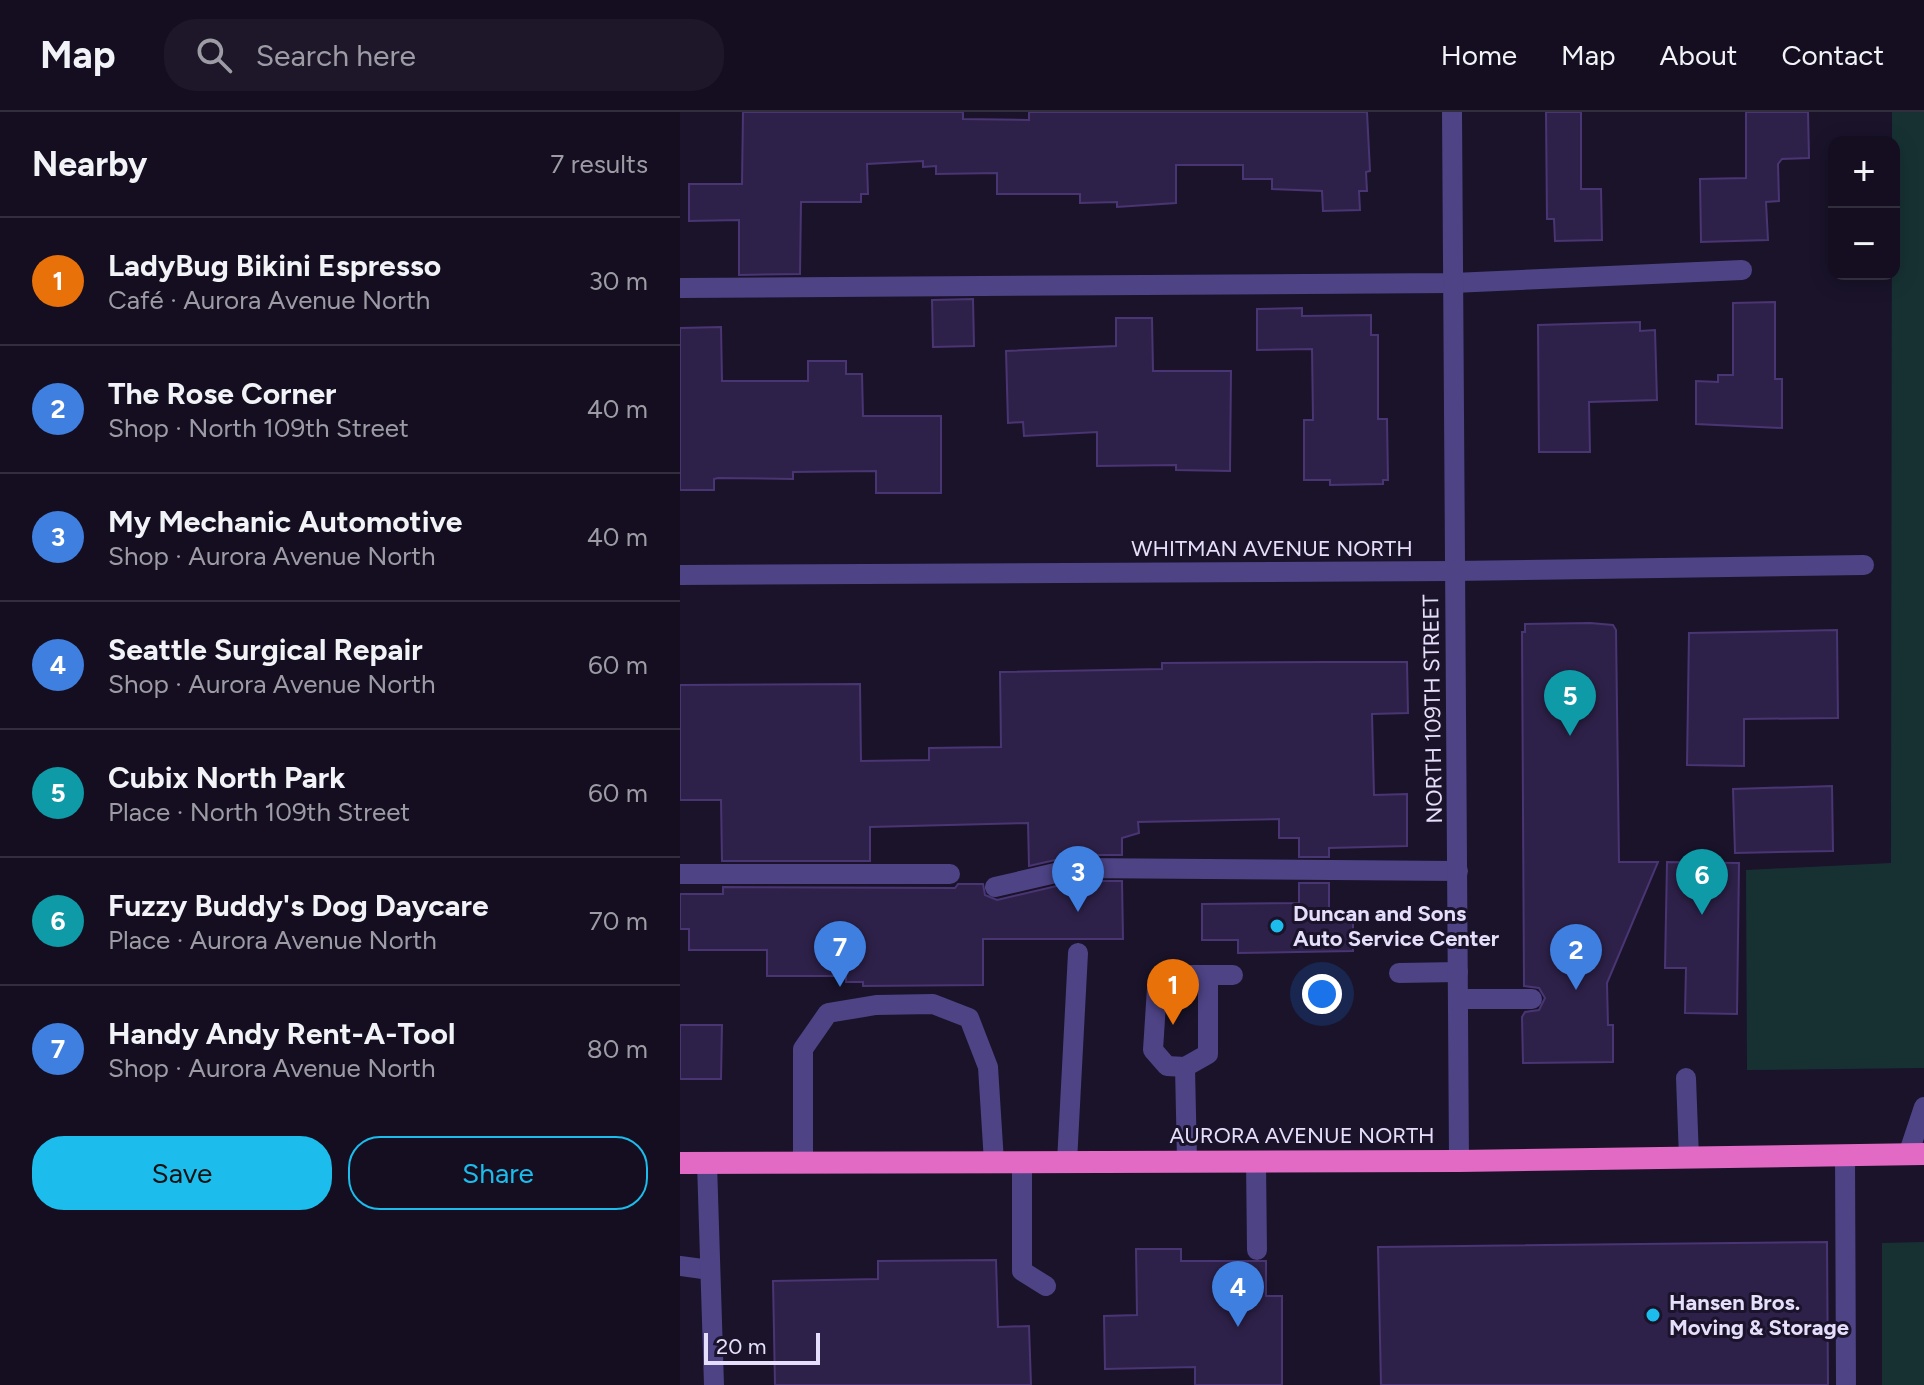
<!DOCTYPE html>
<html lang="en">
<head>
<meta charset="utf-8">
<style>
  :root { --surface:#140e20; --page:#1d1729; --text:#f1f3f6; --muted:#9d9ca5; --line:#332e3e; --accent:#1cbdec }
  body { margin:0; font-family:Figtree,sans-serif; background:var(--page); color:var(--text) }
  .controls { position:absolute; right:24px; top:24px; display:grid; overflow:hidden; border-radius:16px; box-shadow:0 4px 20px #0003 }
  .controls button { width:72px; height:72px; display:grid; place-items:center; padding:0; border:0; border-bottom:2px solid var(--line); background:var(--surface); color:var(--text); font:40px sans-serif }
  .scale { position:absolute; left:24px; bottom:20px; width:116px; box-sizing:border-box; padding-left:8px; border:4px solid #e6dffc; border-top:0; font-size:22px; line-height:28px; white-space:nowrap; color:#e6dffc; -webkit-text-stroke:6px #1a132a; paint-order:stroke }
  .you { position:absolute; left:642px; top:882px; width:28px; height:28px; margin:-20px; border:6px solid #fff; border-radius:50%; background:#1a73e8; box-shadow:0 0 0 12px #1a73e833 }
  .badge { display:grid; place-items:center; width:52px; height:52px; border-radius:50%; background:var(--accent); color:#fff; font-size:26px; font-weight:700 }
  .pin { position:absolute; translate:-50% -66px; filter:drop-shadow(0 2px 4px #0008) }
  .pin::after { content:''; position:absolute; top:42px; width:28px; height:24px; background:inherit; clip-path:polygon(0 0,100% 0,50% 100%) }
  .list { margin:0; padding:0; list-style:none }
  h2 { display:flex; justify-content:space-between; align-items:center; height:104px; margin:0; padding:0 32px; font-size:34px }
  h2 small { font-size:26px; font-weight:400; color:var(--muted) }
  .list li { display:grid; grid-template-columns:52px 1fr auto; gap:24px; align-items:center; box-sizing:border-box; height:128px; padding:0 32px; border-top:2px solid var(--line) }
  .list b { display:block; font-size:30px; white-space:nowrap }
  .list p { margin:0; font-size:26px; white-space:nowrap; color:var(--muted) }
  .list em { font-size:26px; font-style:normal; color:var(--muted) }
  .actions { display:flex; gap:16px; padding:24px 32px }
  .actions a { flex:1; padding:18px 0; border:2px solid var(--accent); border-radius:32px; text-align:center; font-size:28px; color:var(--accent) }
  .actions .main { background:var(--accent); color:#111 }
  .icon { flex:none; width:44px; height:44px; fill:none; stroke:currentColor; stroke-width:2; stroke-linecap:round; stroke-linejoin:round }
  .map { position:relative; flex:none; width:1244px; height:1273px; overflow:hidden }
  header { display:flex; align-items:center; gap:48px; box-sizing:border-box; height:112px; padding:0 40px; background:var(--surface); border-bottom:2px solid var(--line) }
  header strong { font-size:38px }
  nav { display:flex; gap:44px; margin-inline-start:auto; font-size:28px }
  .search { width:560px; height:72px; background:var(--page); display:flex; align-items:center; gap:20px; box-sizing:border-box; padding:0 28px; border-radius:32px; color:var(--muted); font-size:30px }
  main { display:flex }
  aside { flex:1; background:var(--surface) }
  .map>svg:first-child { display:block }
</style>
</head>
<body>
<header>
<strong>Map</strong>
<div class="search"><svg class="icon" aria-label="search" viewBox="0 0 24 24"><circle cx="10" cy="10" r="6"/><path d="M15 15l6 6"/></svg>Search here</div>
<nav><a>Home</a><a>Map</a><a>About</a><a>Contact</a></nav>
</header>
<main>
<aside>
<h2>Nearby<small>7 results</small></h2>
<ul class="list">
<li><span class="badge" style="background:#e8710a">1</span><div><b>LadyBug Bikini Espresso</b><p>Café · Aurora Avenue North</p></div><em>30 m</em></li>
<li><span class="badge" style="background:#3f7fe0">2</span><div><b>The Rose Corner</b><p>Shop · North 109th Street</p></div><em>40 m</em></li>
<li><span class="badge" style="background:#3f7fe0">3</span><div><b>My Mechanic Automotive</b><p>Shop · Aurora Avenue North</p></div><em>40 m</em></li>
<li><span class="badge" style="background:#3f7fe0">4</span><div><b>Seattle Surgical Repair</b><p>Shop · Aurora Avenue North</p></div><em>60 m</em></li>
<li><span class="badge" style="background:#0f9aa8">5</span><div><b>Cubix North Park</b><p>Place · North 109th Street</p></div><em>60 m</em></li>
<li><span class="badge" style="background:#0f9aa8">6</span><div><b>Fuzzy Buddy's Dog Daycare</b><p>Place · Aurora Avenue North</p></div><em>70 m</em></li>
<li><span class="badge" style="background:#3f7fe0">7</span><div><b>Handy Andy Rent-A-Tool</b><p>Shop · Aurora Avenue North</p></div><em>80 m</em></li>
</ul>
<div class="actions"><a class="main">Save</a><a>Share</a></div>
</aside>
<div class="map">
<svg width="1244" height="1273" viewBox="0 0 1244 1273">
  <rect width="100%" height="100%" fill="#1a132a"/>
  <g fill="#173133">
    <polygon points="1212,0 1244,0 1244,956 1067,958 1066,758 1211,751"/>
    <polygon points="1244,1130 1244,1273 1202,1273 1202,1131"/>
  </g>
  <g fill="#2e2149" stroke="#493573" stroke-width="2">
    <polygon points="63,0 283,0 283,7 349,8 349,0 687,0 690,59 686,60 687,79 679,79 680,98 643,99 642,79 592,77 592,67 563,67 563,53 496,53 496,91 437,95 437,90 400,91 400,82 317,82 317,61 256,62 256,54 243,55 243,49 187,52 188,82 181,82 181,90 121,90 120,162 59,163 59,108 9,109 9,72 62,72"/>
    <polygon points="866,0 901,0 901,77 921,77 922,128 875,129 874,107 867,107"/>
    <polygon points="1066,0 1128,0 1129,46 1102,47 1098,52 1099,89 1086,90 1088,128 1021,130 1020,67 1066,66"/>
    <polygon points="293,187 294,234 253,235 252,188"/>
    <polygon points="1095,190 1095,267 1102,267 1102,316 1016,312 1016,269 1038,270 1038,263 1053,263 1053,191"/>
    <polygon points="622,196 622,204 691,203 691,223 698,223 698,307 707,307 708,368 703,368 703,372 650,373 650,368 624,368 624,308 633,308 632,237 577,238 577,197"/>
    <polygon points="436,206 472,206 473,259 551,259 550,359 496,358 496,353 417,354 417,320 344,324 343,310 328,311 326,239 436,234"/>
    <polygon points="960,210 960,219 975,218 977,288 909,290 910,340 859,340 858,213"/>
    <polygon points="41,215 42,269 128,269 128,249 166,249 166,262 182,262 183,304 261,304 261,381 196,381 196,359 113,360 113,367 38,366 34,367 34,378 0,378 0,216"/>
    <polygon points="910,511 933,513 936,518 939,750 978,750 927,871 928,913 933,913 933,950 843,951 842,905 845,900 859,898 865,886 859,876 844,874 842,520 845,520 845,512"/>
    <polygon points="1157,518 1158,606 1064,607 1064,654 1007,653 1009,521"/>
    <polygon points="647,550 727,550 728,601 692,602 694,683 727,682 727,734 649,736 649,745 619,745 619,726 599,726 599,707 458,710 459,721 442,726 442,743 397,743 349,754 348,711 190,715 190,749 42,749 41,688 0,688 0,573 180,572 181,649 249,648 249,636 321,635 320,560 482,557 482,551"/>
    <polygon points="1152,674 1153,739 1055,741 1053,677"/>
    <polygon points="987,750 1059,751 1057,902 1005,901 1006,856 985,856"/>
    <polygon points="398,769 442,769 443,827 303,827 303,873 183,874 183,870 166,870 166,864 87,864 87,838 9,838 9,817 0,817 0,782 43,782 43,775 275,776 278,772 303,772 305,783 317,788"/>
    <polygon points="619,771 649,771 649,801 673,801 673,839 558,841 558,828 522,828 522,792 619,791"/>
    <polygon points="0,913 42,913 41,967 0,967"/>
    <polygon points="1147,1130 1148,1273 701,1273 698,1135"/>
    <polygon points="456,1137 501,1137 501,1149 586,1149 586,1184 602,1184 602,1273 515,1273 515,1255 425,1257 424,1204 457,1203"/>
    <polygon points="316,1148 318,1215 349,1214 351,1273 95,1273 93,1169 198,1167 198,1149"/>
  </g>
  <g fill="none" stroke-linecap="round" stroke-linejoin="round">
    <g stroke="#4d4385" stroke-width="20">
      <polyline points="0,176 773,171 1062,158"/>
      <polyline points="0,762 270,762"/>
      <polyline points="315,775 397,756 778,759"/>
      <polyline points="719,861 778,860"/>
      <polyline points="779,887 852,887"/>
      <polyline points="505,955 528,942 528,863"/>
      <polyline points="1006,966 1009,1046"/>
      <polyline points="1165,1043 1166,1273"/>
      <polyline points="1228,1043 1244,995"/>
      <polyline points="507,1049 505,955 487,954 473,938 477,876 483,863 553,863"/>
      <polyline points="342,1050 342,1159 366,1174"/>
      <polyline points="387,1050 398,841"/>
      <polyline points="576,1050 577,1138"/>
      <polyline points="123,1051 123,937 148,901 196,893 253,892 289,906 308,955 314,1050"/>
      <polyline points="0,1154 30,1158"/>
    </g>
    <g stroke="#4d4385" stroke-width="20">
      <polyline points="772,0 779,1049"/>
      <polyline points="0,463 773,459 1184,453"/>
      <polyline points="27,1051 34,1273"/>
    </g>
    <polyline stroke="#e26ac4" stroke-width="22" points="0,1051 779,1049 1244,1042"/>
  </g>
  <g fill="#1cbdec" stroke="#1a132a" stroke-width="3">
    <circle cx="597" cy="814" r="8"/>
    <circle cx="973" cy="1203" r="8"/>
  </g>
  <g text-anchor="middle" stroke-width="6" stroke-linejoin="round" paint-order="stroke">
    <g font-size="22" fill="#e6dffc" stroke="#1a132a">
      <text x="592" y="444">WHITMAN AVENUE NORTH</text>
      <text transform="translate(752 597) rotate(-91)" y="8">NORTH 109TH STREET</text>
      <text x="622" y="1031">AURORA AVENUE NORTH</text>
    </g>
    <g font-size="22" font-weight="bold" fill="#e6dffc" stroke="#1a132a" text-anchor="start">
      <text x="613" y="809">Duncan and Sons<tspan x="613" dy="25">Auto Service Center</tspan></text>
      <text x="989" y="1198">Hansen Bros.<tspan x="989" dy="25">Moving &amp; Storage</tspan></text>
    </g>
  </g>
</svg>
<div class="controls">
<button>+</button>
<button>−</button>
</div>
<div class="scale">20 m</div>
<div class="you"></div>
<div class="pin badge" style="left:493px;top:913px;background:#e8710a">1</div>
<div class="pin badge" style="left:896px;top:878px;background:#3f7fe0">2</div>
<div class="pin badge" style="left:398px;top:800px;background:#3f7fe0">3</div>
<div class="pin badge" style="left:558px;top:1215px;background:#3f7fe0">4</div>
<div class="pin badge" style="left:890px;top:624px;background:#0f9aa8">5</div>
<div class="pin badge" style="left:1022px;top:803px;background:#0f9aa8">6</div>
<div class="pin badge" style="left:160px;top:875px;background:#3f7fe0">7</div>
</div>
</main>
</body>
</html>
